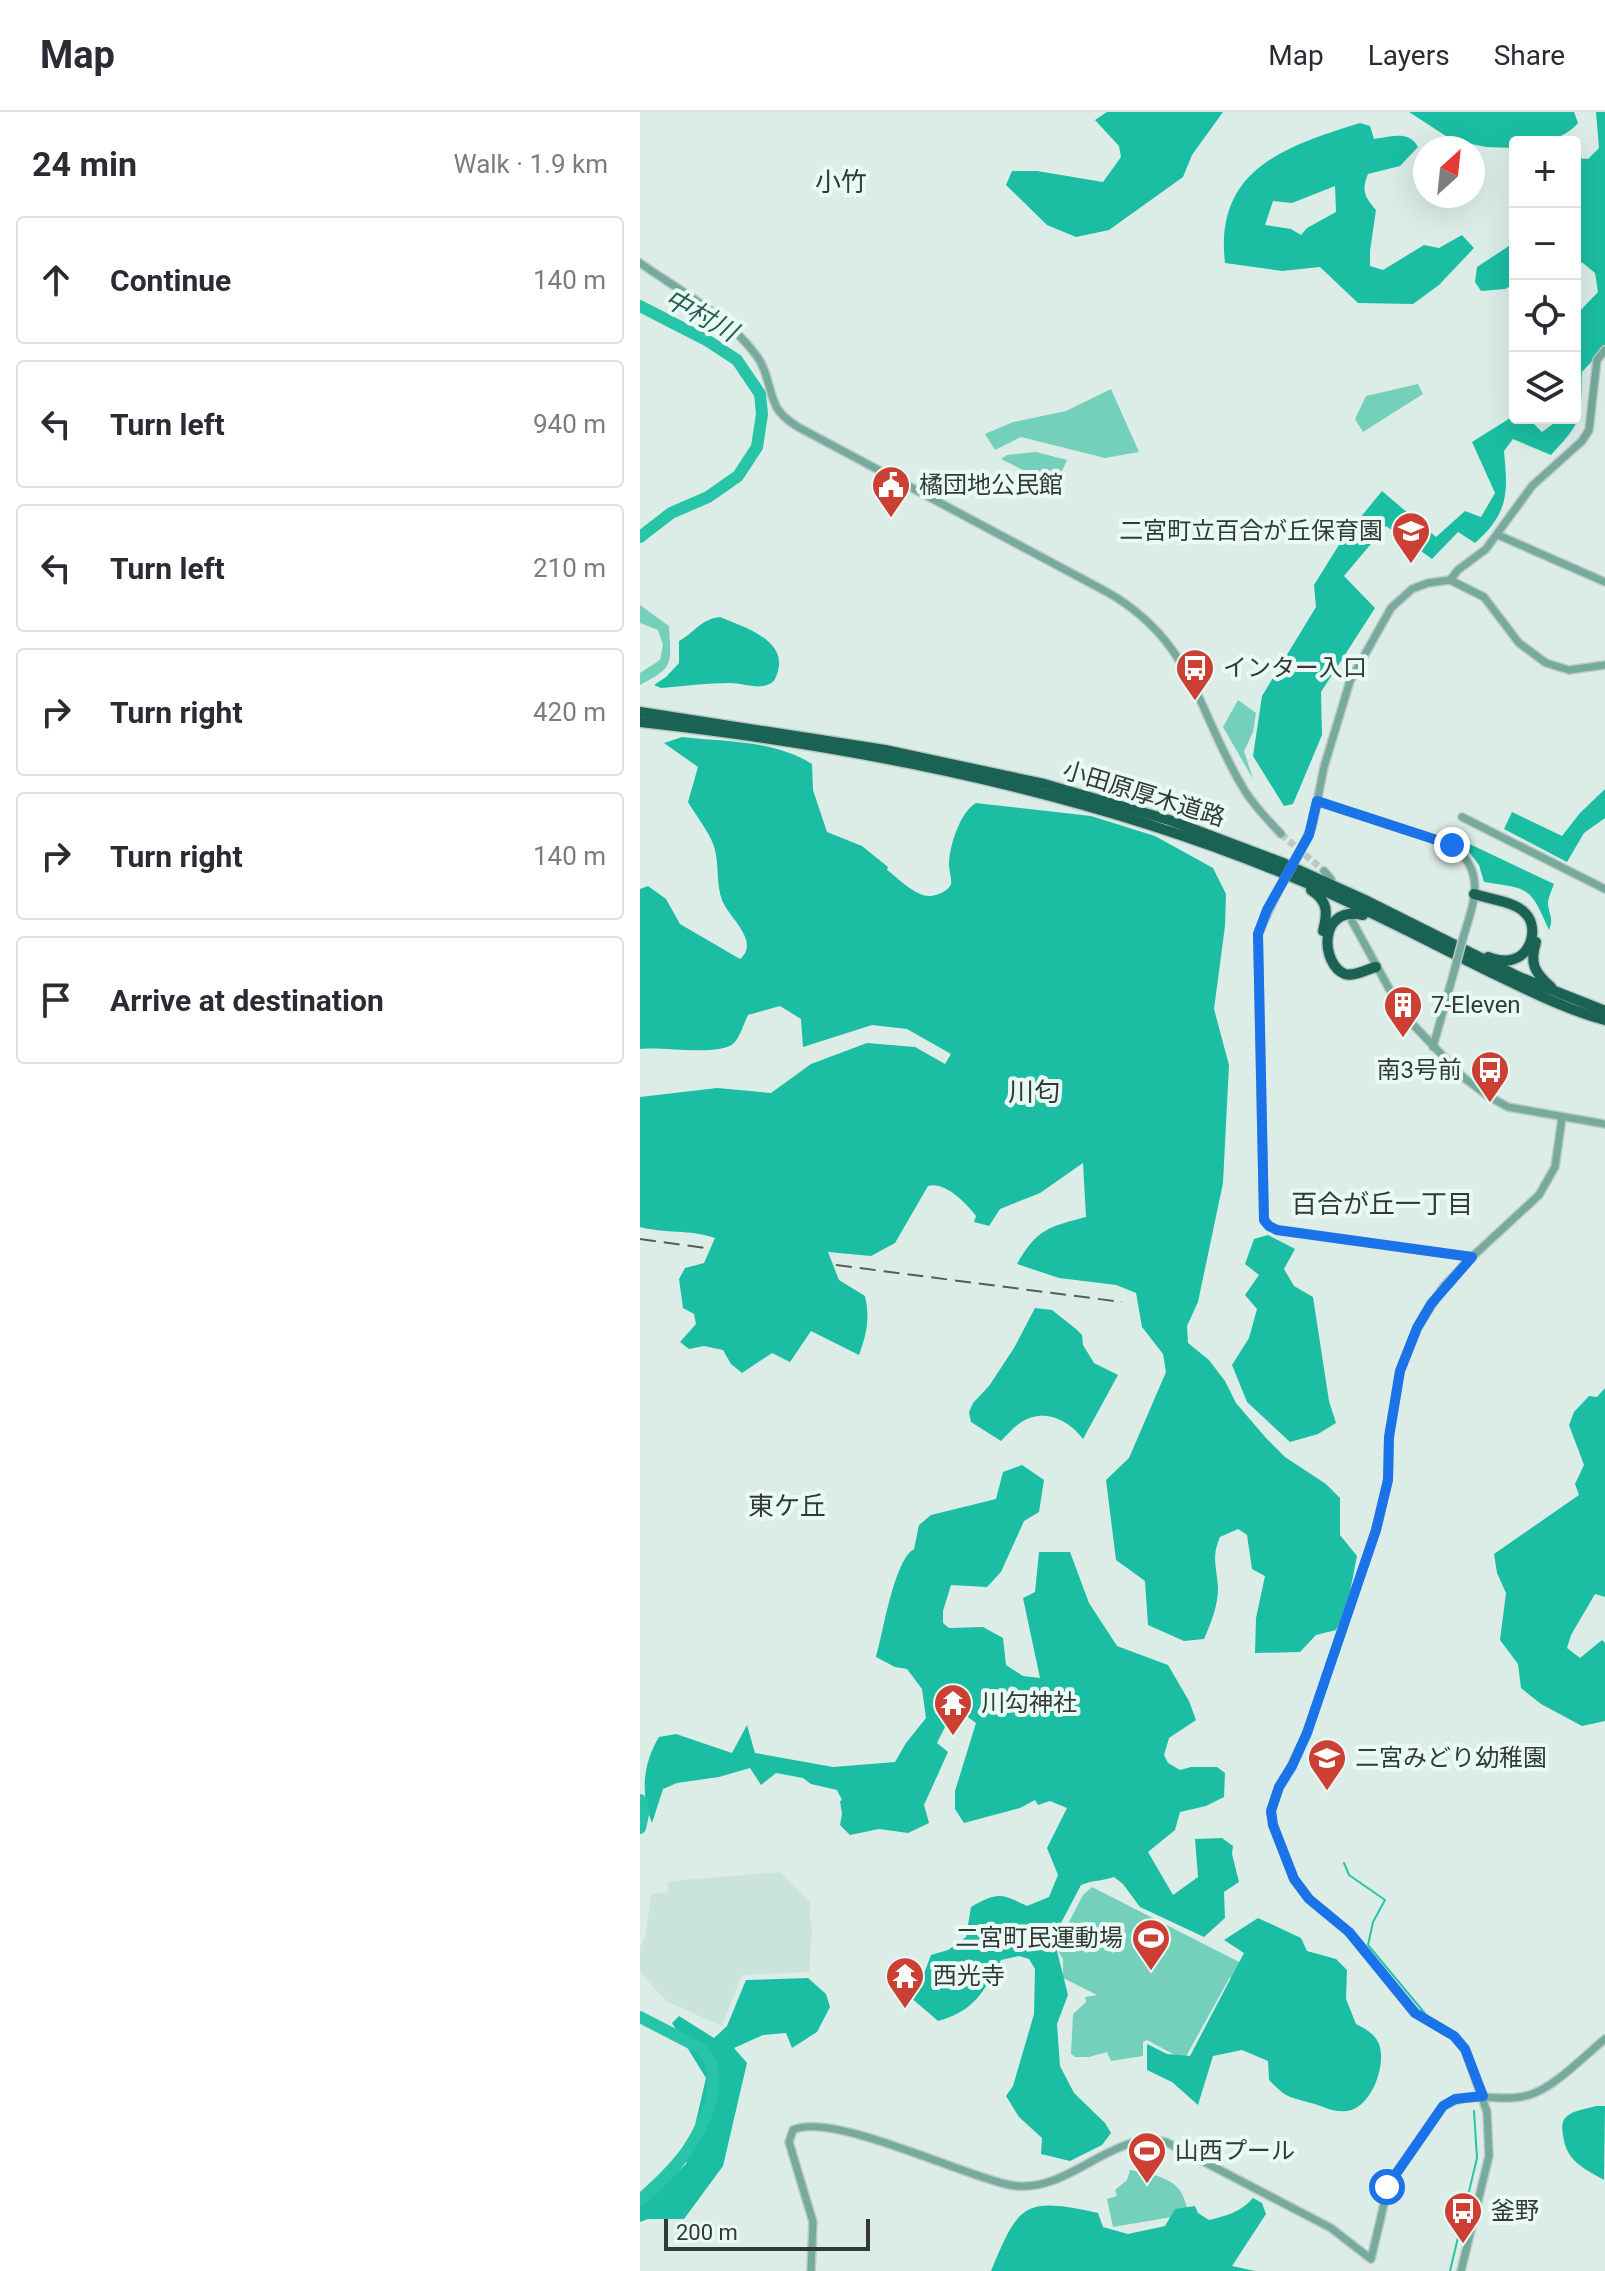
<!DOCTYPE html>
<html lang="en">
<head>
<meta charset="utf-8">
<style>
  :root { --surface:#fff; --page:#f7f7f7; --text:#2b2b33; --muted:#7c7c81; --line:#e1e1e2 }
  body { margin:0; font-family:Roboto,"Noto Sans JP",sans-serif; background:var(--page); color:var(--text) }
  .controls { position:absolute; right:24px; top:24px; display:grid; overflow:hidden; border-radius:8px; box-shadow:0 8px 32px #0002 }
  .controls button { width:72px; height:72px; display:grid; place-items:center; padding:0; border:0; border-bottom:2px solid var(--line); background:var(--surface); color:var(--text); font:40px sans-serif }
  .compass { position:absolute; left:773px; top:24px; width:72px; height:72px; border-radius:50%; background:var(--surface); box-shadow:0 8px 32px #0002; rotate:27deg }
  .scale { position:absolute; left:24px; bottom:20px; width:206px; box-sizing:border-box; padding-left:8px; border:4px solid #323937; border-top:0; font-size:22px; line-height:28px; white-space:nowrap; color:#323937; -webkit-text-stroke:6px #e9faf5; paint-order:stroke }
  .stop { position:absolute; width:24px; height:24px; margin:-18px; border:6px solid #1a73e8; border-radius:50%; background:#fff }
  .stop.end { background:#1a73e8; border-color:#fff; box-shadow:0 2px 8px #0008 }
  .list { margin:0; padding:0; list-style:none }
  h2 { display:flex; justify-content:space-between; align-items:center; height:104px; margin:0; padding:0 32px; font-size:34px }
  h2 small { font-size:26px; font-weight:400; color:var(--muted) }
  .list li { display:grid; grid-template-columns:52px 1fr auto; gap:24px; align-items:center; box-sizing:border-box; height:128px; margin:0 16px 16px; padding:0 16px; border:2px solid var(--line); border-radius:8px }
  .list b { display:block; font-size:30px; white-space:nowrap }
  .list em { font-size:26px; font-style:normal; color:var(--muted) }
  .icon { flex:none; width:44px; height:44px; fill:none; stroke:currentColor; stroke-width:2; stroke-linecap:round; stroke-linejoin:round }
  .map { position:relative; flex:none; width:965px; height:2159px; overflow:hidden }
  header { display:flex; align-items:center; gap:48px; box-sizing:border-box; height:112px; padding:0 40px; background:var(--surface); border-bottom:2px solid var(--line) }
  header strong { font-size:38px }
  nav { display:flex; gap:44px; margin-inline-start:auto; font-size:28px }
  main { display:flex }
  aside { flex:1; background:var(--surface) }
  .map>svg:first-child { display:block }
</style>
</head>
<body>
<header>
<strong>Map</strong>
<nav><a>Map</a><a>Layers</a><a>Share</a></nav>
</header>
<main>
<aside>
<h2>24 min<small>Walk · 1.9 km</small></h2>
<ul class="list">
<li><svg class="icon" aria-label="ahead" viewBox="0 0 24 24"><path d="M12 20V5M6 11l6-6 6 6"/></svg><div><b>Continue</b></div><em>140 m</em></li>
<li><svg class="icon" aria-label="left" viewBox="0 0 24 24"><path d="M17 20v-9H6M10 6l-5 5 5 5"/></svg><div><b>Turn left</b></div><em>940 m</em></li>
<li><svg class="icon" aria-label="left" viewBox="0 0 24 24"><path d="M17 20v-9H6M10 6l-5 5 5 5"/></svg><div><b>Turn left</b></div><em>210 m</em></li>
<li><svg class="icon" aria-label="right" viewBox="0 0 24 24"><path d="M7 20v-9h11M14 6l5 5-5 5"/></svg><div><b>Turn right</b></div><em>420 m</em></li>
<li><svg class="icon" aria-label="right" viewBox="0 0 24 24"><path d="M7 20v-9h11M14 6l5 5-5 5"/></svg><div><b>Turn right</b></div><em>140 m</em></li>
<li><svg class="icon" aria-label="arrive" viewBox="0 0 24 24"><path d="M6 21V4h12l-3 4 3 4H6"/></svg><div><b>Arrive at destination</b></div></li>
</ul>
</aside>
<div class="map">
<svg width="965" height="2159" viewBox="0 0 965 2159">
  <rect width="100%" height="100%" fill="#dcede8"/>
  <polygon fill="#cae4dc" points="140,1760 170,1790 171,1796 169,1800 172,1816 169,1860 102,1863 82,1914 26,1889 0,1860 0,1836 6,1821 11,1782 28,1780 27,1771 31,1769"/>
  <g fill="#74d0ba">
    <polygon points="778,272 783,282 723,320 715,307 726,284"/>
    <polygon points="471,277 499,340 465,346 381,325 355,338 345,322 373,310 426,299"/>
    <polygon points="396,340 427,348 415,374 361,347 367,343"/>
    <path d="M0 493 29 514C31 552 35 555 0 573V561L20 548 23 533 18 518 0 511Z"/>
    <polygon points="598,588 616,601 613,620 604,639 613,667 583,615"/>
    <polygon points="452,1775 603,1852 596,1867 590,1865 544,1948 507,1928 503,1930 503,1944 471,1949 467,1940 449,1945 435,1945 431,1942 433,1902 446,1890 445,1885 457,1883 423,1866 423,1847 418,1839 419,1829 443,1783"/>
    <path d="M511 2034 520 2035 512 2062C538 2071 542 2076 549 2102L473 2115 467 2087 477 2084 475 2078 487 2068 490 2058 501 2060Z"/>
  </g>
  <g fill="#1bbea2" fill-rule="evenodd">
    <polygon points="467,0 583,0 552,43 543,65 469,118 436,125 407,113 366,73 372,59 397,59 463,70 481,45 479,34 455,8"/>
    <path d="M769 0H934L938 11C922 30 898 30 875 30V36L846 35 812 28Z"/>
    <path d="M956 0H965V235L942 260C940 307 945 307 911 343L873 327 864 339C868 381 869 401 835 431L818 420 792 447 746 414 704 464 735 496 681 580 682 623 653 692 644 694 613 644 622 584 676 495 674 473 702 428 742 379 796 425 825 399 841 405 855 381 832 330 875 303V306H888L902 320 921 306H935V204L958 180 955 161 943 151 935 149V46L948 47 959 36Z"/>
    <path d="M720 11 730 14 734 27C751 25 769 18 778 35L760 54 728 62C721 79 725 85 736 98L730 139V154L743 158 784 133 799 136 822 123 834 136 799 173 773 192 718 191 680 155 642 159 585 151C574 57 646 34 720 11ZM695 74 696 100 667 116 661 123 651 117 625 113 633 89 652 91Z"/>
    <polygon points="875,130 875,172 865,177 841,179 835,170 837,155"/>
    <path d="M80 505C101 514 147 527 138 559 136 566 134 571 127 573 116 577 102 571 90 571 67 571 44 574 21 576L14 573 26 565 39 551V529C54 521 61 507 80 505Z"/>
    <path d="M42 625C86 630 134 628 172 652L173 678 187 720 222 734 248 755 247 758C258 766 276 785 290 784 296 784 309 779 311 772 312 767 309 759 309 753 309 735 320 700 336 691L451 704 515 724 573 756 586 782 585 814 574 897 589 953 583 1071 558 1190 547 1214 548 1231 569 1248 585 1269 596 1291 626 1326 645 1345 686 1372 700 1386V1423L717 1444 707 1495 696 1518 676 1523 660 1540 615 1541 616 1506 625 1464 612 1457 607 1423 598 1417 580 1425C571 1446 577 1455 578 1476 578 1494 571 1511 564 1527L544 1529 508 1513 505 1469 476 1448 466 1368 489 1346 526 1260 523 1242 502 1215 496 1181 476 1173 419 1166 377 1152C397 1117 408 1115 446 1105L443 1051 400 1081 360 1097 349 1114 334 1110 336 1104C327 1092 305 1069 288 1074L255 1131 231 1144 188 1140 199 1168 225 1184C230 1206 227 1221 219 1243L171 1219 150 1250 132 1241 102 1261 91 1252 83 1238 64 1234 49 1237 40 1230 56 1212 54 1202 43 1196 39 1167 45 1156 64 1151 75 1126C49 1117 26 1122 0 1115V985L77 976 131 981 171 952 227 931 275 935 305 952 311 942 267 917 232 913 163 935 161 907 140 894 108 903C104 911 100 925 94 931 80 945 21 934 0 937V777L8 774 26 787 40 812 100 847C121 829 88 805 82 788 76 772 79 754 75 738 72 723 56 704 48 690L58 655 24 631Z"/>
    <polygon points="965,677 965,706 944,721 927,750 864,717 872,700 922,724 940,701"/>
    <path d="M819 727 914 772C912 778 908 785 908 792 909 803 914 806 909 818 890 775 891 777 844 770L839 753Z"/>
    <polygon points="628,1123 655,1137 644,1157 654,1174 673,1185 689,1289 696,1311 678,1322 650,1330 607,1290 592,1253 609,1226 617,1197 605,1183 619,1163 605,1152 614,1127"/>
    <path d="M395 1196 412 1198 436 1217 442 1223 443 1233 454 1251 478 1263 443 1327C429 1308 403 1295 380 1311 373 1316 367 1323 361 1329L331 1310 329 1300 333 1291 349 1274 374 1236Z"/>
    <polygon points="965,1276 965,1485 955,1482 931,1523 927,1536 940,1546 962,1528 965,1531 965,1609 942,1614 901,1592 881,1576 878,1552 860,1528 866,1481 857,1461 854,1442 939,1383 935,1372 944,1353 929,1313 934,1300 949,1284 957,1285"/>
    <path d="M382 1353 404 1368 399 1400 384 1409 361 1460 347 1475 311 1473 303 1499V1511L309 1516 343 1515 363 1526 366 1553 383 1564 400 1566 383 1486 395 1480 399 1440H430L449 1491 477 1534 528 1553 549 1589 556 1608 529 1626 524 1643 528 1651 540 1658 551 1655H577L585 1661 584 1685 566 1694 540 1700 535 1718 508 1740 533 1783 558 1765 555 1727 582 1726 593 1734 592 1742 599 1770 584 1780 585 1806 564 1825 500 1795 483 1772 474 1765C463 1769 452 1768 441 1773L421 1811 416 1835 428 1883 417 1912 420 1954 434 1981 465 2011 471 2021 462 2033 430 2049 401 2042 402 2026 379 2005 366 1984 373 1974 394 1902 395 1857 389 1847 379 1844 361 1848C344 1879 335 1899 298 1909L269 1884 285 1859 291 1843 308 1838 326 1825 331 1795C357 1780 361 1781 387 1794L409 1785 418 1763 407 1736 427 1696 410 1689 398 1693 395 1688 380 1696 324 1711 315 1697V1679L336 1611 325 1603 316 1602 307 1611 297 1631 308 1640 284 1693 289 1711 268 1721 239 1717 210 1723 200 1713 202 1702 200 1689 202 1688 197 1678 171 1672 163 1666 136 1661 121 1673 110 1656 79 1665 37 1671 23 1677 12 1711C0 1682 3 1651 19 1625L36 1622 92 1641 107 1613 115 1641 193 1655 255 1650 266 1631 286 1606 282 1577 267 1557 255 1555 236 1545C243 1522 254 1448 274 1437L279 1413 291 1403 356 1387 363 1360Z"/>
    <path d="M618 1806 661 1826 667 1839 696 1847 707 1858 706 1887 716 1912C726 1917 735 1922 739 1932 747 1953 731 1996 707 1999 694 2001 683 1994 671 1991 646 1984 647 1986 629 1968L628 1949 602 1938 573 1944 558 1993 532 1970 507 1958V1932L527 1942 550 1944 604 1841 584 1828Z"/>
    <polygon points="168,1866 186,1882 190,1895 177,1920 152,1936 146,1921 123,1923 94,1936 107,1951 83,2054 44,2107 8,2107 0,2110 0,2094 46,2052 66,1966 32,1911 39,1904 74,1926 87,1914 106,1868"/>
    <path d="M956 1994H965L964 2068C943 2056 926 2049 923 2023 922 2017 921 2010 926 2005 933 1998 947 1997 956 1994Z"/>
    <path d="M613 2086 622 2091 626 2102 592 2154 615 2159H351C379 2091 384 2085 458 2101L463 2115 488 2122 525 2114 535 2097 555 2094 558 2101 569 2108C586 2104 601 2100 613 2086Z"/>
  </g>
  <g fill="none" stroke-linecap="round" stroke-linejoin="round">
    <g stroke="#27c4a7" stroke-width="2">
      <polyline points="704,1751 709,1763 745,1788 733,1810 728,1833 787,1904"/>
      <polyline points="810,2159 837,2046 834,1999"/>
    </g>
    <g stroke="#27c4a7" stroke-width="12">
      <polyline points="0,194 68,229 97,248 120,282 122,302 117,335 98,364 68,385 31,401 0,425"/>
      <polyline points="0,1688 4,1698 0,1716"/>
      <path d="M0 1905 60 1936C89 1962 65 2012 47 2039 35 2056 16 2074 0 2088"/>
    </g>
    <polyline stroke="#bac9c5" stroke-width="7" stroke-dasharray="7 3.5" stroke-linecap="butt" points="641,722 684,759"/>
    <g stroke="#bac9c5" stroke-width="10">
      <g id="tertiary">
        <path d="M0 151C40 179 86 203 116 243 128 259 128 277 136 294 140 303 150 310 158 315L467 480C555 530 557 601 605 679 615 695 628 708 641 722"/>
        <polyline points="858,423 965,470"/>
        <polyline points="810,468 818,458 846,437 892,374 942,329 949,318 957,248 965,238"/>
        <path d="M677 689 812 733C847 760 834 790 823 826"/>
        <polyline points="822,705 965,777"/>
        <polyline points="661,737 672,715 684,655 710,569 751,496 772,477 788,471 810,468 844,485 879,531 906,551 929,558 965,553"/>
        <polyline points="684,759 691,767"/>
        <polyline points="638,779 618,822 624,1108 629,1114 637,1118 832,1145"/>
        <polyline points="712,809 763,902 823,965 848,984 868,995 965,1012"/>
        <polyline points="793,935 815,856"/>
        <path d="M171 2159 173 2110 149 2030 153 2018C191 1999 323 2064 370 2073 428 2084 471 2017 526 2030L691 2116 731 2147 749 2071 803 1994C834 1976 858 1992 889 1983 914 1976 944 1944 965 1927"/>
        <polyline points="821,2159 849,2044 847,2000 825,1937 814,1924 775,1901 709,1820 669,1787 654,1767 633,1713 631,1699 639,1675 652,1654 667,1621 736,1418 748,1368 749,1325 760,1259 777,1216 804,1174 832,1145 899,1083 915,1055 922,1006"/>
      </g>
    </g>
    <g stroke="#bac9c5" stroke-width="13">
      <g id="trunk">
        <polyline points="0,600 245,638 404,672 529,708 643,751 725,788 879,865 965,899"/>
        <path d="M0 610C218 634 449 680 652 765 718 792 783 827 848 859 886 877 924 897 965 908"/>
        <path d="M671 778C688 789 688 800 683 819"/>
        <path d="M834 782C849 787 871 789 883 799 899 812 893 841 874 847 866 850 856 848 848 845"/>
        <path d="M723 803C677 793 681 853 705 862 714 865 727 857 736 855"/>
        <path d="M896 830C889 852 895 861 911 875"/>
      </g>
    </g>
    <use href="#tertiary" stroke="#76aa9c" stroke-width="7"/>
    <use href="#trunk" stroke="#1a6254" stroke-width="10"/>
    <g stroke="#545d5b" stroke-width="2" stroke-dasharray="16 8" stroke-linecap="butt">
      <polyline points="0,1127 65,1136"/>
      <polyline points="196,1153 482,1190"/>
    </g>
    <g stroke="#bac9c5" stroke-width="10" stroke-linecap="butt">
      <g id="tertiary-bridge">
        <polyline points="638,779 661,737"/>
        <polyline points="815,856 823,826"/>
      </g>
    </g>
    <use href="#tertiary-bridge" stroke="#76aa9c" stroke-width="7"/>
  </g>
  <g fill="none" stroke-linecap="round" stroke-linejoin="round">
    <polyline stroke="#1a73e8" stroke-width="10" points="747,2075 803,1994 815,1987 843,1984 825,1937 814,1924 775,1901 709,1820 669,1787 654,1767 633,1713 631,1699 639,1675 652,1654 667,1621 736,1418 748,1368 749,1325 760,1259 777,1216 791,1192 832,1145 637,1118 629,1114 624,1108 618,822 627,798 669,723 677,689 812,733"/>
  </g>
  <defs>
    <g id="civic-pin" transform="scale(2)"><path d="M0 17L-7.5 6A9.5 9.5 0 1 1 7.5 6Z" fill="#cc3f33" stroke="#e9faf5"/><path d="M-.6-6.5H3V-4.5H.6V-3L4-1V1h2V6H-6V1h2V-1L-.6-3ZM-1.2 2.5V6h2.4V2.5Z" fill="#fff"/></g>
    <g id="school-pin" transform="scale(2)"><path d="M0 17L-7.5 6A9.5 9.5 0 1 1 7.5 6Z" fill="#cc3f33" stroke="#e9faf5"/><path d="M0-5L7-2L0 1L-7-2ZM-4 1L0 2.5L4 1V4Q0 6-4 4Z" fill="#fff"/></g>
    <g id="bus-pin" transform="scale(2)"><path d="M0 17L-7.5 6A9.5 9.5 0 1 1 7.5 6Z" fill="#cc3f33" stroke="#e9faf5"/><path d="M-5-6H5V4H4V6H2V4H-2V6H-4V4H-5ZM-3.5-4V0h7V-4ZM-3.5 1.2v1.5H-2V1.2ZM2 1.2v1.5H3.5V1.2Z" fill="#fff"/></g>
    <g id="building-pin" transform="scale(2)"><path d="M0 17L-7.5 6A9.5 9.5 0 1 1 7.5 6Z" fill="#cc3f33" stroke="#e9faf5"/><path d="M-4-6H4V6H1V3H-1V6H-4ZM-2.5-4.3h1.7v1.8h-1.7ZM.8-4.3h1.7v1.8H.8ZM-2.5-1h1.7V.8h-1.7ZM.8-1h1.7V.8H.8Z" fill="#fff"/></g>
    <g id="temple-pin" transform="scale(2)"><path d="M0 17L-7.5 6A9.5 9.5 0 1 1 7.5 6Z" fill="#cc3f33" stroke="#e9faf5"/><path d="M0-6L5-2H3V0L6.5 2.5H4V6H1.5V3h-3V6H-4V2.5H-6.5L-3 0V-2H-5Z" fill="#fff"/></g>
    <g id="stadium-pin" transform="scale(2)"><path d="M0 17L-7.5 6A9.5 9.5 0 1 1 7.5 6Z" fill="#cc3f33" stroke="#e9faf5"/><path d="M0-5a6.5 5 0 1 0 0 10a6.5 5 0 1 0 0-10ZM-3.5-1.8h7v3.6h-7Z" fill="#fff"/></g>
  </defs>
  <g fill-rule="evenodd">
    <use href="#civic-pin" x="251" y="373"/>
    <use href="#school-pin" x="771" y="419"/>
    <use href="#bus-pin" x="555" y="556"/>
    <use href="#building-pin" x="763" y="893"/>
    <use href="#bus-pin" x="850" y="958"/>
    <use href="#temple-pin" x="313" y="1591"/>
    <use href="#school-pin" x="687" y="1646"/>
    <use href="#stadium-pin" x="511" y="1826"/>
    <use href="#temple-pin" x="265" y="1864"/>
    <use href="#stadium-pin" x="507" y="2039"/>
    <use href="#bus-pin" x="823" y="2099"/>
  </g>
  <g text-anchor="middle" stroke-width="8" stroke-linejoin="round" paint-order="stroke">
    <g font-size="24" fill="#323937" stroke="#e9faf5" text-anchor="start">
      <text x="279" y="381">橘団地公民館</text>
      <text x="743" y="427" text-anchor="end">二宮町立百合が丘保育園</text>
      <text x="583" y="564">インター入口</text>
      <text x="791" y="901">7-Eleven</text>
      <text x="822" y="966" text-anchor="end">南3号前</text>
      <text x="341" y="1599">川勾神社</text>
      <text x="715" y="1654">二宮みどり幼稚園</text>
      <text x="483" y="1834" text-anchor="end">二宮町民運動場</text>
      <text x="293" y="1872">西光寺</text>
      <text x="535" y="2047">山西プール</text>
      <text x="851" y="2107">釜野</text>
    </g>
    <g font-size="24" fill="#323937" stroke="#e9faf5">
      <text transform="translate(504 682) rotate(17)" y="8">小田原厚木道路</text>
    </g>
    <g font-size="26" fill="#323937" stroke="#e9faf5">
      <text x="201" y="79">小竹</text>
      <text x="394" y="989">川匂</text>
      <text x="742" y="1101">百合が丘一丁目</text>
      <text x="147" y="1403">東ケ丘</text>
    </g>
    <g font-size="26" font-style="italic" fill="#245e51" stroke="#e9faf5">
      <text transform="translate(61 203) rotate(29)" y="9">中村川</text>
    </g>
  </g>
</svg>
<div class="controls">
<button>+</button>
<button>−</button>
<button><svg class="icon" aria-label="locate" viewBox="0 0 24 24"><circle cx="12" cy="12" r="6"/><path d="M12 2v4M12 18v4M2 12h4M18 12h4"/></svg></button>
<button><svg class="icon" aria-label="layers" viewBox="0 0 24 24"><path d="M12 4l9 5-9 5-9-5zM3 14l9 5 9-5"/></svg></button>
</div>
<svg class="compass" viewBox="-18 -18 36 36"><path d="M0-13l5 13h-10z" fill="#e53935"/><path d="M0 13l5-13h-10z" fill="#7c7c81"/></svg>
<div class="scale">200 m</div>
<div class="stop" style="left:747px;top:2075px"></div>
<div class="stop end" style="left:812px;top:733px"></div>
</div>
</main>
</body>
</html>
